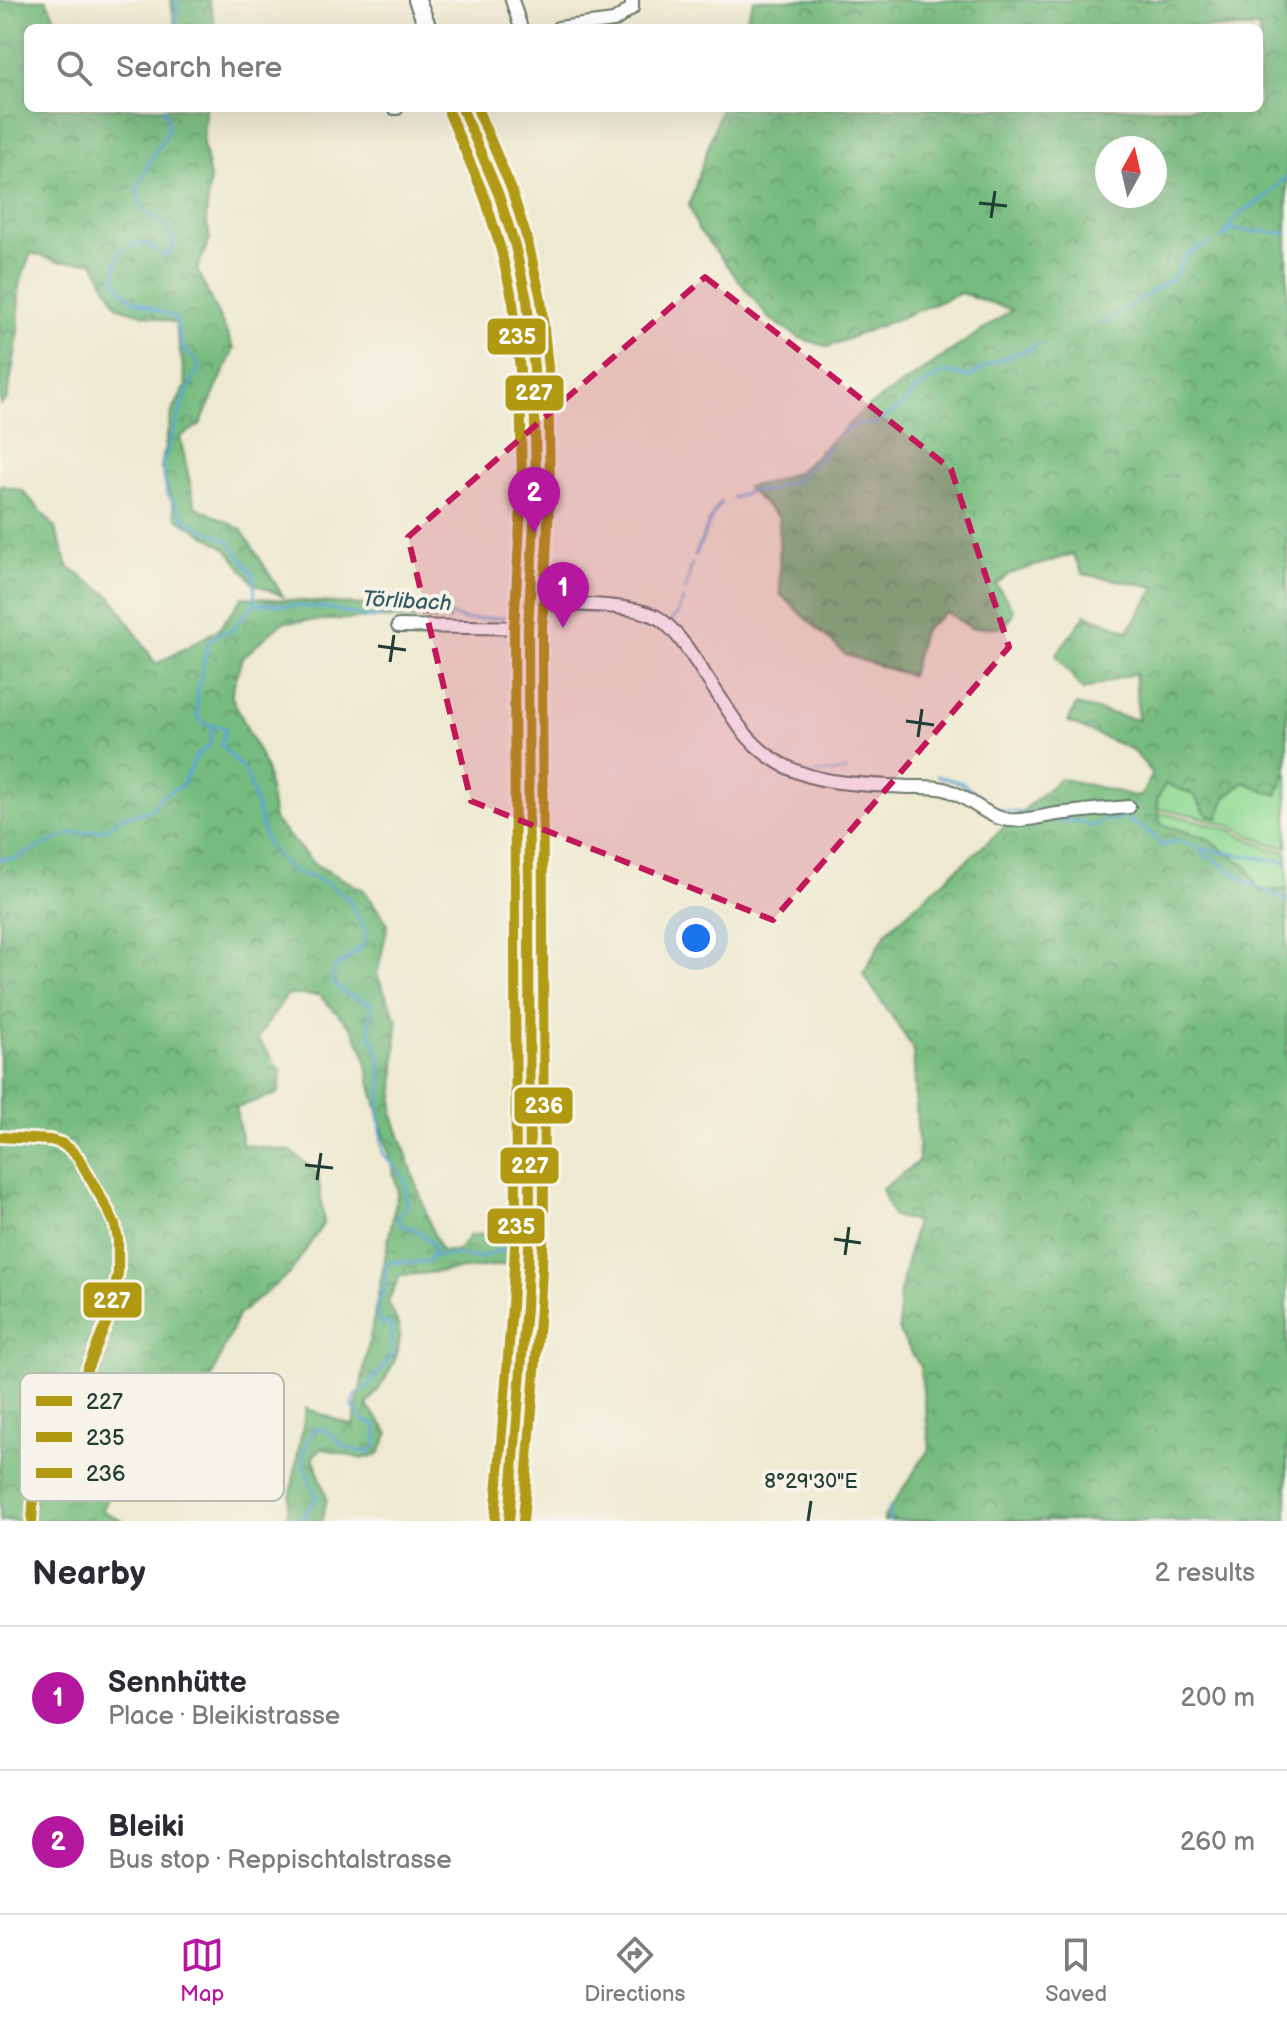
<!DOCTYPE html>
<html lang="en">
<head>
<meta charset="utf-8">
<style>
  :root { --surface:#fff; --page:#f7f7f7; --text:#2b2b33; --muted:#7c7c81; --line:#e1e1e2; --accent:#b5179e }
  body { margin:0; font-family:"Balsamiq Sans",sans-serif; background:var(--page); color:var(--text) }
  .compass { position:absolute; left:1095px; top:136px; width:72px; height:72px; border-radius:50%; background:var(--surface); box-shadow:0 8px 32px #0002; rotate:8deg }
  .you { position:absolute; left:696px; top:938px; width:28px; height:28px; margin:-20px; border:6px solid #fff; border-radius:50%; background:#1a73e8; box-shadow:0 0 0 12px #1a73e833 }
  .badge { display:grid; place-items:center; width:52px; height:52px; border-radius:50%; background:var(--accent); color:#fff; font-size:26px; font-weight:700 }
  .pin { position:absolute; translate:-50% -66px; filter:drop-shadow(0 2px 4px #0008) }
  .pin::after { content:''; position:absolute; top:42px; width:28px; height:24px; background:inherit; clip-path:polygon(0 0,100% 0,50% 100%) }
  .list { margin:0; padding:0; list-style:none }
  h2 { display:flex; justify-content:space-between; align-items:center; height:104px; margin:0; padding:0 32px; font-size:34px }
  h2 small { font-size:26px; font-weight:400; color:var(--muted) }
  .list li { display:grid; grid-template-columns:52px 1fr auto; gap:24px; align-items:center; box-sizing:border-box; height:144px; padding:0 32px; border-top:2px solid var(--line) }
  .list b { display:block; font-size:30px; white-space:nowrap }
  .list p { margin:0; font-size:26px; white-space:nowrap; color:var(--muted) }
  .list em { font-size:26px; font-style:normal; color:var(--muted) }
  .icon { flex:none; width:44px; height:44px; fill:none; stroke:currentColor; stroke-width:2; stroke-linecap:round; stroke-linejoin:round }
  .map { position:relative; flex:none; width:1287px; height:1521px; overflow:hidden }
  .search { position:absolute; background:var(--surface); box-shadow:0 8px 32px #0002; left:24px; right:24px; top:24px; height:88px; display:flex; align-items:center; gap:20px; box-sizing:border-box; padding:0 28px; border-radius:12px; color:var(--muted); font-size:30px }
  .sheet { height:392px; background:var(--surface) }
  nav { display:flex; justify-content:space-around; align-items:center; box-sizing:border-box; height:112px; border-top:2px solid var(--line); background:var(--surface); font-size:22px; color:var(--muted) }
  nav a { display:grid; justify-items:center; gap:4px }
  nav .on { color:var(--accent) }
  .map>svg:first-child { display:block }
</style>
</head>
<body>
<div class="map">
<svg width="1287" height="1521" viewBox="0 0 1287 1521">
  <defs>
    <pattern id="forest-crowns" width="20" height="18" patternUnits="userSpaceOnUse" patternTransform="scale(2)"><rect width="20" height="18" fill="#76bb7f"/><path d="M2 6a3 3 0 1 1 6 0M12 15a3 3 0 1 1 6 0" fill="none" stroke="#609969"/></pattern>
  </defs>
  <rect width="100%" height="100%" fill="#f7f3e8"/>
  <filter id="ink" filterUnits="userSpaceOnUse"><feTurbulence type="fractalNoise" baseFrequency=".0125" numOctaves="2"/><feDisplacementMap in="SourceGraphic" scale="16" xChannelSelector="R" yChannelSelector="G"/><feConvolveMatrix kernelMatrix="1 2 1 2 8 2 1 2 1" color-interpolation-filters="sRGB"/></filter>
  <filter id="wash" filterUnits="userSpaceOnUse"><feTurbulence type="fractalNoise" baseFrequency=".006" numOctaves="4" result="noise"/><feDisplacementMap in="SourceGraphic" scale="32" xChannelSelector="R" yChannelSelector="G"/><feGaussianBlur stdDeviation="1.8" result="paint"/><feColorMatrix in="noise" values="0 0 0 0 0 0 0 0 0 0 0 0 0 0 0 0 0 1.4 0 .05"/><feComposite in="paint" operator="in"/></filter>
  <g filter="url(#wash)">
    <rect width="100%" height="100%" fill="#eee9d0"/>
    <g fill="#93db96" stroke="#598c65" stroke-width="2">
      <polygon points="1287,769 1287,848 1266,843 1231,826 1193,815 1158,809 1157,798 1164,783 1193,794 1207,815 1244,782 1277,795"/>
      <polygon points="1159,813 1192,819 1230,830 1265,847 1287,852 1287,889 1261,892 1245,866 1206,838 1160,824"/>
    </g>
    <g fill="url(#forest-crowns)" stroke="#4a7c5a" stroke-width="2" fill-rule="evenodd">
      <polygon points="0,0 46,0 59,26 62,28 28,28 28,108 205,108 203,145 210,178 206,218 210,238 197,270 234,349 200,425 180,437 195,506 241,529 283,596 253,583 227,549 177,518 161,468 171,414 186,385 175,323 118,307 93,262 60,262 31,253 19,285 18,337 7,399 0,405"/>
      <polygon points="171,0 209,0 215,25 214,28 175,28"/>
      <path d="M754 0H1287V769L1277 795 1244 782 1226 797 1218 818 1207 815 1193 794 1165 784 1157 799 1160 824 1206 838 1246 866 1261 892 1287 889V1521H884V1517L930 1448 920 1366 899 1332V1296L916 1222 892 1216 882 1189 919 1161 913 1048 863 974 887 931 1060 778 1140 797 1153 774 1133 750 1068 722 1076 705 1138 720 1135 673 1083 690 1056 655 1086 614 1128 631 1156 587 1083 574 1073 554 1009 574 996 584 1014 610 1006 627 971 628 946 612 923 631 911 676 846 655 780 594 779 518 746 487 774 481 799 471 865 409 1012 310 961 293 828 347 800 338 769 318 698 229 689 205 721 108H1259V28H743ZM1107 148H1155V196H1107Z"/>
      <path d="M0 485 23 491 54 526 69 568 112 597 156 664 219 629 243 597 442 610 449 620 375 618 283 622 242 658 231 695 266 768 274 820 314 864 364 890 388 924 377 975 397 1020 393 1115 432 1230 441 1251H458L470 1235 519 1233V1263L400 1276 388 1301C391 1309 396 1317 398 1325 405 1355 383 1383 367 1406L389 1433 379 1454 362 1459 322 1448 313 1456 327 1499 322 1521H286L306 1408 353 1426 398 1190 372 1089 364 1052 352 1028 319 995H287L257 1039 282 1071 278 1093 236 1108 242 1144 291 1151 318 1174 324 1223 290 1273 238 1315 177 1458 145 1442 101 1510 123 1521H0Z"/>
    </g>
    <g fill="none" stroke-linecap="round" stroke-linejoin="round">
      <g stroke="#5da6d4" stroke-width="3">
        <polyline points="177,28 177,0"/>
        <path d="M164 108C174 135 164 135 153 156 147 167 142 180 136 192L144 211 164 224 174 242 171 252 163 256 150 246 139 242 120 252 114 277 129 298 175 318 183 349 200 364 183 402 162 465 167 493 187 521 229 541 254 576 255 603 230 632H220L208 642 197 694V716L205 724 226 728 221 745 245 771 253 793 267 845 293 872 321 880 347 897 367 934 362 947 335 968 332 982 344 993 371 1004 369 1031 380 1055 382 1083 379 1109 383 1154 405 1179 407 1207 397 1217 401 1225C417 1229 426 1234 434 1248L429 1261C417 1264 402 1261 388 1262 383 1271 386 1274 385 1283 383 1298 372 1307 380 1324L390 1323 392 1355 366 1389 355 1394 353 1407 363 1420 375 1425 377 1435 376 1446 369 1452 347 1449 325 1429 313 1430C297 1457 304 1470 317 1496L305 1515 294 1521"/>
        <path d="M1226 234C1235 212 1246 211 1263 199 1272 193 1279 184 1287 177"/>
        <polyline points="1220,239 1233,230 1287,233"/>
        <polyline points="1099,326 1175,277 1185,255 1211,243"/>
        <polyline points="839,436 856,424 874,424 900,408 915,391 944,372 971,377 985,366 1041,344"/>
        <polyline points="733,498 752,490 768,492 779,485 797,481 803,471 814,464 830,446"/>
        <polyline points="695,556 712,516 721,502"/>
        <polyline points="685,591 692,564"/>
        <polyline points="255,603 327,608 370,618 387,612 447,614 466,620 509,617"/>
        <path d="M580 611C603 614 631 612 653 622"/>
        <polyline points="671,621 677,614 683,599"/>
        <polyline points="814,772 832,773 846,770"/>
        <polyline points="937,776 962,783 994,809 1031,814"/>
        <polyline points="1051,821 1079,821 1092,827 1102,821 1124,817 1152,834 1162,846 1178,840 1201,849 1206,858 1212,858 1246,881 1287,901"/>
        <polyline points="1201,849 1287,862"/>
        <polyline points="0,859 13,859 69,834 105,830 121,818 152,809 161,796 182,786 197,755 210,745 212,726"/>
        <polyline points="432,1256 457,1255 478,1258 510,1247"/>
        <polyline points="889,1507 889,1521"/>
      </g>
    </g>
  </g>
  <g filter="url(#ink)">
    <g fill="none" stroke-linecap="round" stroke-linejoin="round">
      <g stroke="#67796b" stroke-width="16">
        <g id="minor">
          <polyline points="512,0 521,28"/>
          <polyline points="558,28 614,21 632,8 632,0"/>
          <polyline points="394,108 397,108"/>
          <path d="M529 603C561 605 635 602 660 619 681 633 704 675 719 696 733 718 747 741 769 756 809 786 860 784 908 787 921 787 932 786 944 789 968 795 984 817 1009 820 1024 822 1042 816 1057 814 1081 811 1105 809 1129 807"/>
          <polyline points="398,626 528,628"/>
          <polyline points="0,1137 50,1140 61,1143 70,1149 78,1157 108,1210 115,1225 118,1240 118,1273 108,1319 65,1422 40,1471 34,1493 32,1521"/>
        </g>
      </g>
      <g stroke="#67796b" stroke-width="20">
        <g id="major">
          <polyline points="417,0 428,28"/>
          <polyline points="462,108 498,193 515,246 527,300 534,369 536,488 528,628 528,930 531,1154 530,1226 526,1307 509,1521"/>
        </g>
      </g>
      <use href="#minor" stroke="#fff" stroke-width="12"/>
      <use href="#major" stroke="#fff" stroke-width="16"/>
      <g stroke="#f7f3e8" stroke-width="16">
        <g id="bus-1">
          <polyline points="462,108 498,193 515,246 527,300 534,369 536,488 528,628 530,1226 526,1307 509,1521"/>
          <polyline points="0,1137 50,1140 61,1143 70,1149 78,1157 108,1210 115,1225 118,1240 118,1273 108,1319 65,1422 40,1471 34,1493 32,1521"/>
        </g>
      </g>
      <g stroke="#f7f3e8" stroke-width="16">
        <polyline id="bus-2" points="449,113 485,198 501,250 513,302 520,370 522,488 514,628 516,1226 512,1306 495,1520"/>
      </g>
      <g stroke="#f7f3e8" stroke-width="16">
        <polyline id="bus-3" points="477,108 511,188 528,242 541,299 548,368 550,489 542,628 544,1226 540,1308 523,1521"/>
      </g>
      <use href="#bus-1" stroke="#b19a12" stroke-width="10"/>
      <use href="#bus-2" stroke="#b19a12" stroke-width="10"/>
      <use href="#bus-3" stroke="#b19a12" stroke-width="10"/>
    </g>
  </g>
  <path fill="#c2185b" fill-opacity="0.2" stroke="#c2185b" stroke-width="6" stroke-dasharray="16 10" stroke-linejoin="round" d="M705 277 951 469 1009 647 773 920 471 801 408 537Z"/>
  <path fill="none" stroke="#1f3d34" stroke-width="3" d="M979 203 1007 206M991 218 995 191M378 646 406 650M390 662 394 635M906 721 934 725M918 737 922 709M305 1165 333 1168M317 1180 321 1153M834 1239 861 1243M845 1255 849 1227M808 1521 811 1501"/>
  <g text-anchor="middle" stroke-width="8" stroke-linejoin="round" paint-order="stroke">
    <g font-size="22" font-style="italic" fill="#325c64" stroke="#f7f3e8">
      <text transform="translate(407 600) rotate(3)" y="8">Törlibach</text>
    </g>
  </g>
  <rect x="20" y="1373" width="264" height="128" rx="12" fill="#f7f3e8" stroke="#b6bcb2" stroke-width="2"/>
  <rect x="36" y="1396" width="36" height="10" fill="#b19a12"/>
  <rect x="36" y="1432" width="36" height="10" fill="#b19a12"/>
  <rect x="36" y="1468" width="36" height="10" fill="#b19a12"/>
  <g font-size="22" fill="#1f3d34">
    <text x="86" y="1409">227</text>
    <text x="86" y="1445">235</text>
    <text x="86" y="1481">236</text>
  </g>
  <g font-size="20" text-anchor="middle" fill="#1f3d34" stroke="#f7f3e8" stroke-width="8" stroke-linejoin="round" paint-order="stroke">
    <text x="811" y="1488">8°29'30"E</text>
  </g>
  <g stroke="#f7f3e8" stroke-width="3">
    <rect x="486" y="317" width="61" height="39" rx="8" fill="#b19a12"/>
    <rect x="504" y="374" width="61" height="38" rx="8" fill="#b19a12"/>
    <rect x="513" y="1086" width="61" height="39" rx="8" fill="#b19a12"/>
    <rect x="499" y="1146" width="61" height="39" rx="8" fill="#b19a12"/>
    <rect x="486" y="1207" width="60" height="38" rx="8" fill="#b19a12"/>
    <rect x="82" y="1281" width="61" height="38" rx="8" fill="#b19a12"/>
  </g>
  <g font-size="22" text-anchor="middle" font-weight="bold" fill="#fff">
    <text x="517" y="344">235</text>
    <text x="534" y="400">227</text>
    <text x="544" y="1113">236</text>
    <text x="530" y="1173">227</text>
    <text x="516" y="1234">235</text>
    <text x="112" y="1308">227</text>
  </g>
</svg>
<svg class="compass" viewBox="-18 -18 36 36"><path d="M0-13l5 13h-10z" fill="#e53935"/><path d="M0 13l5-13h-10z" fill="#7c7c81"/></svg>
<div class="you"></div>
<div class="pin badge" style="left:563px;top:628px">1</div>
<div class="pin badge" style="left:534px;top:533px">2</div>
<div class="search"><svg class="icon" aria-label="search" viewBox="0 0 24 24"><circle cx="10" cy="10" r="6"/><path d="M15 15l6 6"/></svg>Search here</div>
</div>
<section class="sheet">
<h2>Nearby<small>2 results</small></h2>
<ul class="list">
<li><span class="badge">1</span><div><b>Sennhütte</b><p>Place · Bleikistrasse</p></div><em>200 m</em></li>
<li><span class="badge">2</span><div><b>Bleiki</b><p>Bus stop · Reppischtalstrasse</p></div><em>260 m</em></li>
</ul>
</section>
<nav>
<a class="on"><svg class="icon" aria-label="map" viewBox="0 0 24 24"><path d="M3 6l6-2 6 2 6-2v14l-6 2-6-2-6 2zM9 4v14M15 6v14"/></svg>Map</a>
<a><svg class="icon" aria-label="directions" viewBox="0 0 24 24"><path d="M12 3l9 9-9 9-9-9zM9 14v-3h6M13 9l2 2-2 2"/></svg>Directions</a>
<a><svg class="icon" aria-label="saved" viewBox="0 0 24 24"><path d="M7 4h10v16l-5-4-5 4z"/></svg>Saved</a>
</nav>
</body>
</html>
